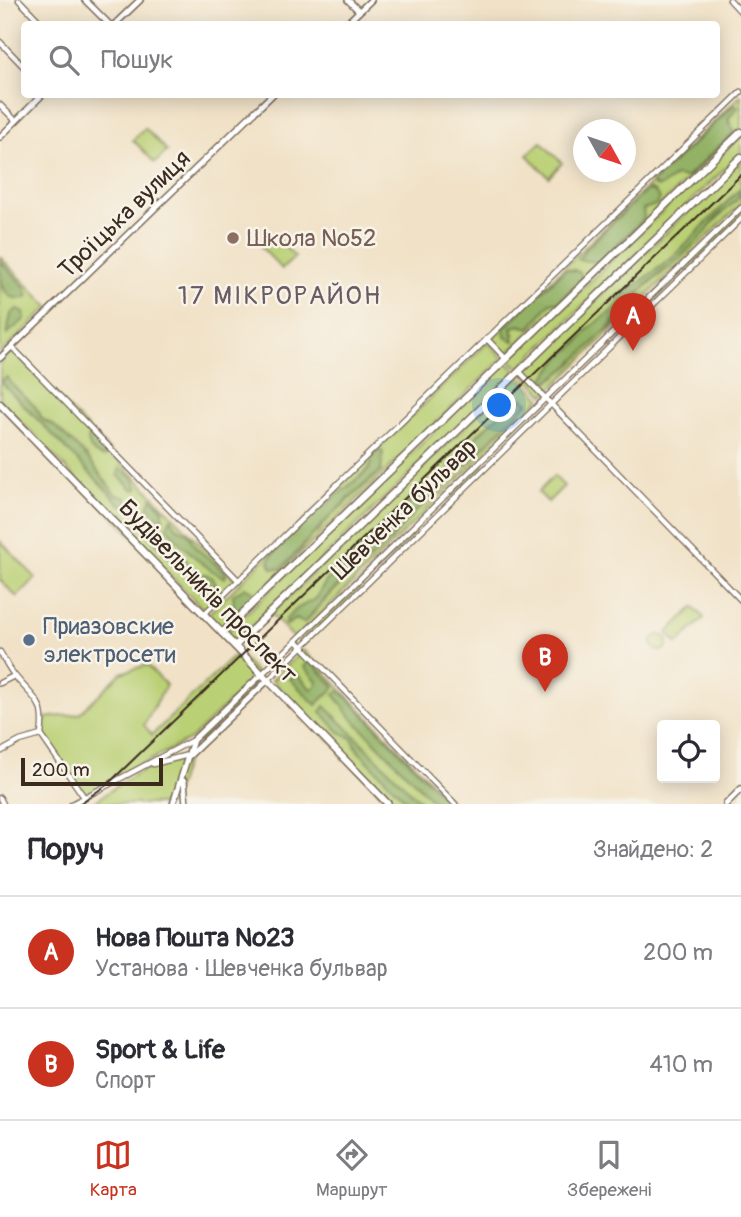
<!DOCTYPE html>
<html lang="uk">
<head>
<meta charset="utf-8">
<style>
  :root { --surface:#fff; --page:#f2f2f3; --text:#2b2b33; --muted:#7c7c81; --line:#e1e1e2; --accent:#c8321e }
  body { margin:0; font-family:Pangolin,sans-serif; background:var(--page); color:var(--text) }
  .controls { position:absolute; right:21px; bottom:21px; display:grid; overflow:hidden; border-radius:7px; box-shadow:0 4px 18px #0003 }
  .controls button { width:63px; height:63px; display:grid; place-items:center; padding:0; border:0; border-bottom:2px solid var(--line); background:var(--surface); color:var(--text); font:35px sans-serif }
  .compass { position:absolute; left:573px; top:119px; width:63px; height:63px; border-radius:50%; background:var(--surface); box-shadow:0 4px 18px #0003; rotate:130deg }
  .scale { position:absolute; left:21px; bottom:18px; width:142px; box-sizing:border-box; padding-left:7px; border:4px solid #3b2a1e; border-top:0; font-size:19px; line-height:24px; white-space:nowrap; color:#3b2a1e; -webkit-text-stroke:5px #f7f3e8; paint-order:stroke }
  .you { position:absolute; left:500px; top:406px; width:24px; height:24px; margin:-18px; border:5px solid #fff; border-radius:50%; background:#1a73e8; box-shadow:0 0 0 10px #1a73e833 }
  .badge { display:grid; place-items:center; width:46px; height:46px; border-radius:50%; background:var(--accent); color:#fff; font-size:23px; font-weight:700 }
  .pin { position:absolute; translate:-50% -58px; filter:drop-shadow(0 2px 4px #0008) }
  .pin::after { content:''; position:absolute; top:37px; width:24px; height:21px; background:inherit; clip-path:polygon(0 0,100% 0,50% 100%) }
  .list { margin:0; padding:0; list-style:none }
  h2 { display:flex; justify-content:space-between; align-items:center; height:91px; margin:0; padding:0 28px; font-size:30px }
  h2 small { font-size:23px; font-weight:400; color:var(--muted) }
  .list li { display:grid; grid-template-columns:46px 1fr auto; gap:21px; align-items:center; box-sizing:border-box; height:112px; padding:0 28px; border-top:2px solid var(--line) }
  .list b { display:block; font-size:26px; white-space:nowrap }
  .list p { margin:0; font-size:23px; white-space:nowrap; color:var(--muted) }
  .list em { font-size:23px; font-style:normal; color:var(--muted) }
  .icon { flex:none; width:38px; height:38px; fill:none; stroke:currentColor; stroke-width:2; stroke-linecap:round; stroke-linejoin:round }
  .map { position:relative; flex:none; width:741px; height:804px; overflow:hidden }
  .search { position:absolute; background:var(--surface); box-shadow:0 4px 18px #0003; left:21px; right:21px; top:21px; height:77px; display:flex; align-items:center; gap:18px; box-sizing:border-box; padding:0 24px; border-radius:7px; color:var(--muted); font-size:26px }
  .sheet { height:315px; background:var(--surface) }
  nav { display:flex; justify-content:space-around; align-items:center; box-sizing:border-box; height:98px; border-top:2px solid var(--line); background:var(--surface); font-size:19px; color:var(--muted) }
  nav a { display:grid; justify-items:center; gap:4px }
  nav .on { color:var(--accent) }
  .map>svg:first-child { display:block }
</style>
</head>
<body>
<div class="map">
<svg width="741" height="804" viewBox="0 0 741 804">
  <rect width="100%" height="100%" fill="#f7f3e8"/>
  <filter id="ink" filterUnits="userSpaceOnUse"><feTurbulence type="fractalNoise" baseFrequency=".0143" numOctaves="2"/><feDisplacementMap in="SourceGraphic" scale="14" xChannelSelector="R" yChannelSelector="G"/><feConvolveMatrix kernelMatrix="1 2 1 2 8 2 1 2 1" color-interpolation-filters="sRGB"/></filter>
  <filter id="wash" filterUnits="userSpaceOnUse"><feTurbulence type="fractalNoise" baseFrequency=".00686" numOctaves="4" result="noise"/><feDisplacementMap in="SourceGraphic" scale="28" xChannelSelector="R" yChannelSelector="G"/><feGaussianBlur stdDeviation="1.57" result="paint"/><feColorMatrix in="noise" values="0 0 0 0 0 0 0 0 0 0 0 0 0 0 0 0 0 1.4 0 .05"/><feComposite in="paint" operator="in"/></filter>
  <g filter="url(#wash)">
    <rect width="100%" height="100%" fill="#f1e2c7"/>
    <g fill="#bad074" stroke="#7a7d49" stroke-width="2" fill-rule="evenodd">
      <path d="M741 95V128L506 355 491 339ZM735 104 738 107 728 119 734 132 686 178 676 175 652 185ZM649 189 655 192 652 205 643 209C645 228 597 262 579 259ZM568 269 575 270 579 282 559 301 550 303 530 328 516 325 512 330 515 335 504 328Z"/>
      <polygon points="145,128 167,151 155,163 133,140"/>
      <polygon points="741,135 741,153 519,368 510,359"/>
      <polygon points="541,142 562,163 549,177 527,155"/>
      <polygon points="741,160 741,188 671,259 627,292 616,308 592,326 543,379 548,382 572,364 594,340 610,329 642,290 676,261 741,194 741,204 545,395 522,372"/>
      <polygon points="741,210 741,217 614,340 611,336"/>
      <polygon points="273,234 295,257 282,269 261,247"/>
      <polygon points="0,257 49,307 0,354"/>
      <path d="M488 342 503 358 222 630 208 614ZM380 458 381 471 325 521 318 532 308 537 302 549 281 569 270 565 271 557 278 548ZM250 589 256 594 240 611 233 608 236 593Z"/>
      <polygon points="12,350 235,580 204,610 0,400 0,362"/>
      <polygon points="506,362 516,371 235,643 226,633"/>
      <path d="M519 375 541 398 295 639 271 614ZM521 399 528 403 466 466 461 452C472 449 473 439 480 432 493 419 509 411 521 399ZM441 476 446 480 443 489 413 514 390 542 345 579 309 618 294 620 287 625 286 619 298 608 315 599 327 580 341 571 357 551 424 487Z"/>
      <polygon points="480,463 484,466 449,500 446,497"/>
      <polygon points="554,476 564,486 548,502 538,492"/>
      <polygon points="413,530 416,533 303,644 299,641"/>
      <polygon points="0,541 36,578 17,597 0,580"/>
      <polygon points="694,607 704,618 677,644 667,633"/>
      <circle cx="660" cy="643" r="8"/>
      <polygon points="303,650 453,804 391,804 272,680"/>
      <polygon points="237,653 258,675 192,738 85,795 43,734 45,718 79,714 121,673 147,665 166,685 144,725 152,735"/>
      <polygon points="252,686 255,689 199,743 196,740"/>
      <path d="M187 757 172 804H99L96 801C132 774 143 767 187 757Z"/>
    </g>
    <g fill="#93b266" stroke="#676e42" stroke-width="2">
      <polygon points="735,104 738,107 728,119 734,132 686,178 676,176 660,187 654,186 654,181"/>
      <path d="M741 188C741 201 728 207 719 215 713 220 711 227 706 232 696 242 686 252 675 262 665 272 651 278 642 290 630 306 558 384 542 382L560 357 579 342 588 329 616 308 627 292 671 259Z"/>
      <polygon points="647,190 655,192 660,199 656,205 643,209 644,217 640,223 598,262 579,260 585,249"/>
      <path d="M0 261 25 287 28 297C2 305 0 280 0 261Z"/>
      <polygon points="565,269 580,272 582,278 559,301 550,303 530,328 520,325 512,327 514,341 505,337 504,328"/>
      <polygon points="17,309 24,313 25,319 7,334 11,314"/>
      <path d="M7 377C15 394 36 400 42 419L55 426 88 458 115 494 127 498 128 507 120 504 5 386 1 381Z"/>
      <polygon points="523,398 528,403 456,474 450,471 449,464 468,450 476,437 503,411"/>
      <path d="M90 436 107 450V456C98 458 88 449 88 439Z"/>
      <path d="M378 450 383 452 381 471C343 500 313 535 281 569L272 568 269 561 278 548 313 514 369 470 372 458Z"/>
      <polygon points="120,468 133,477 138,489 133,490 118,475"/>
      <polygon points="437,477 444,478 446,486 413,514 383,548 329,594 304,623 296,619 285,625 286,619 298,608 316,599 327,580 341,571 357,551"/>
      <polygon points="152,498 163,509 163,521 148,507"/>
      <path d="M139 515 185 558 192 571C178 571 147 533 138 520Z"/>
      <path d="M171 518 176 527 189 534 195 547 226 573 225 578C204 568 181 546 167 527Z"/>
      <polygon points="206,574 213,578 216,585 209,594 192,578 194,575"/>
      <polygon points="245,587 256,594 235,613 233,595"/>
      <polygon points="309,660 335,687 316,705 290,679 296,673 311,689 316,687 317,681 304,667"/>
      <polygon points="339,691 351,701 450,804 436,804 431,799 351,717 334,694"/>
      <polygon points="325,706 423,804 411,804 404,798 358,751 352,738 339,732 321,712"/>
    </g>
  </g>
  <g filter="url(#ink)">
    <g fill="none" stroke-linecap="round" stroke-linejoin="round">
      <g stroke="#7b6a59" stroke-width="7">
        <g id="minor">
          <polyline points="19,0 42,24"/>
          <polyline points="730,0 741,12"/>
          <polyline points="0,42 24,67"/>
          <polyline points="0,105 16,121"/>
          <polyline points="487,339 506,359"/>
          <polyline points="12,347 239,581"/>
          <polyline points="519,371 741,600"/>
          <polyline points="204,614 741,92"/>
          <polyline points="297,641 455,804"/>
          <path d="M0 652C5 660 9 669 15 676 34 700 46 700 41 735L84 797"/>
          <polyline points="262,674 741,208"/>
          <polyline points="268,680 741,219"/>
          <polyline points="0,683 14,676"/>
          <polyline points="0,752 20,741 41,735"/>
          <polyline points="153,764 188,755"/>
          <polyline points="0,798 3,804"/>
          <polyline points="72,804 193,740"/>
        </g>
      </g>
      <g stroke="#7b6a59" stroke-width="8">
        <g id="tertiary">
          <polyline points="85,0 109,24"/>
          <polyline points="348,0 359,11"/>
          <polyline points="115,24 140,0"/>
          <polyline points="346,24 371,0"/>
          <polyline points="0,137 43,94"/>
          <polyline points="0,358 273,94"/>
          <polyline points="190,755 268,680"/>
          <polyline points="184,781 186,804"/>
          <polyline points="173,804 193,740 262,674"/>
          <polyline points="726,804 741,789"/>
        </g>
      </g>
      <g stroke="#7b6a59" stroke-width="9">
        <g id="secondary">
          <polyline points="0,404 388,804"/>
          <polyline points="222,633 741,132"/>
          <polyline points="235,646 741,157"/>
        </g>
      </g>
      <use href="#minor" stroke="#fff" stroke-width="4.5"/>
      <use href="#tertiary" stroke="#fff" stroke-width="5"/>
      <use href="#secondary" stroke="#fff" stroke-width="6"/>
      <polyline stroke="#3b2a1e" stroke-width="2" points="79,804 108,784 741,175"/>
    </g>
  </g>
  <circle fill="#8d6e63" stroke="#f7f3e8" stroke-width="2.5" cx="233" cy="238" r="7"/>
  <circle fill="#5c6f8a" stroke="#f7f3e8" stroke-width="2.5" cx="29" cy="640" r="7"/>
  <g text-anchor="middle" stroke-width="5" stroke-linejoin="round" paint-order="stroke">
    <g font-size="24" fill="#3b2a1e" stroke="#f7f3e8">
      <text transform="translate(124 214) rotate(-44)" y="8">Троїцька вулиця</text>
      <text transform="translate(404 509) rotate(-44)" y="8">Шевченка бульвар</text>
      <text transform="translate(208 591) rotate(46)" y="8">Будівельників проспект</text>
    </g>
    <g font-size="24" fill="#785e54" stroke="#f7f3e8" text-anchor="start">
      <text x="247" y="246">Школа №52</text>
    </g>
    <g font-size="24" fill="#4e5e75" stroke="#f7f3e8" text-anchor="start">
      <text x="43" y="634">Приазовские<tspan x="43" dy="28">электросети</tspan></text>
    </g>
    <g font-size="26" letter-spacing="2" fill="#6a5b62" stroke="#f7f3e8">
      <text x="280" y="304">17 МІКРОРАЙОН</text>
    </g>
  </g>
</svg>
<div class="controls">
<button><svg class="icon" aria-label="locate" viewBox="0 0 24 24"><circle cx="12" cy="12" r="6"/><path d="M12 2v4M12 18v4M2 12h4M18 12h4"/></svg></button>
</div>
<svg class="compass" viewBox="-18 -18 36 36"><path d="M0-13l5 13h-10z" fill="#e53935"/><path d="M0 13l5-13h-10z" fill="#7c7c81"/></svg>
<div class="scale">200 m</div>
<div class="you"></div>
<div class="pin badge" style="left:633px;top:351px">A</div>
<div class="pin badge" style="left:545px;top:692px">B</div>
<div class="search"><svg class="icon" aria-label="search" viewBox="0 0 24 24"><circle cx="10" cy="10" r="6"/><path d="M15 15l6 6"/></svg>Пошук</div>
</div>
<section class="sheet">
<h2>Поруч<small>Знайдено: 2</small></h2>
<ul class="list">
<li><span class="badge">A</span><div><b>Нова Пошта №23</b><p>Установа · Шевченка бульвар</p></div><em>200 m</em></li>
<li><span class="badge">B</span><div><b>Sport &amp; Life</b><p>Спорт</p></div><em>410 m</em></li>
</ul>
</section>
<nav>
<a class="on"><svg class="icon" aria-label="map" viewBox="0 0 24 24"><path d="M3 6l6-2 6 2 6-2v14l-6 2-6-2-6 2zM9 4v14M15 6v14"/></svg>Карта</a>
<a><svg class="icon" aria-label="directions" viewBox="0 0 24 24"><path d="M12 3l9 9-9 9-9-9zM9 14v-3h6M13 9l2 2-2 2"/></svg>Маршрут</a>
<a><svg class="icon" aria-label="saved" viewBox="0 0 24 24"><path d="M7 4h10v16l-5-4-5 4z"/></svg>Збережені</a>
</nav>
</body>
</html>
